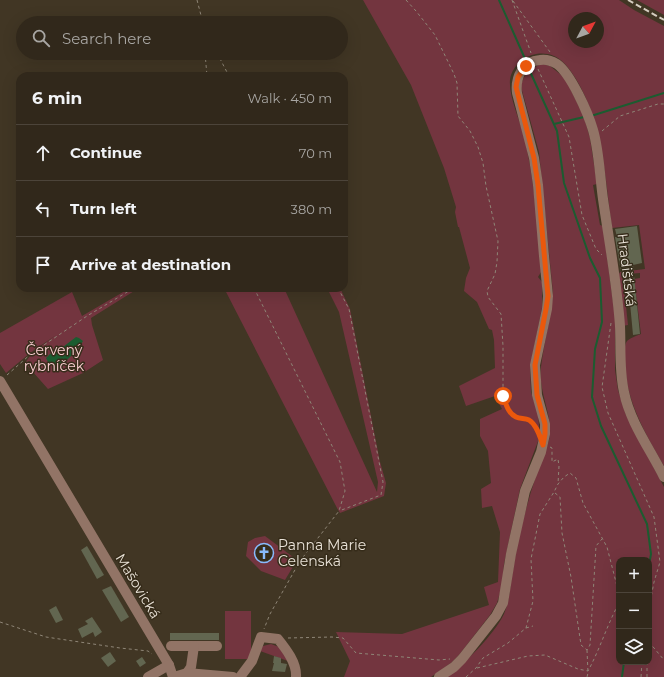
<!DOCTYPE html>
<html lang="en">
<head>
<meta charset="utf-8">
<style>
  :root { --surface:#31281b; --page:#393024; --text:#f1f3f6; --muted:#a8a6a3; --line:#4c443a }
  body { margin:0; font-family:Montserrat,sans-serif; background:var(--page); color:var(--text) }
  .controls { position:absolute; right:12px; bottom:12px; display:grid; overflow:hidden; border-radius:8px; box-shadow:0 4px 16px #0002 }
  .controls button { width:36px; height:36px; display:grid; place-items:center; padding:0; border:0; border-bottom:1px solid var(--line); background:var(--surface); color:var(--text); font:20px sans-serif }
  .compass { position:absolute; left:568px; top:12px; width:36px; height:36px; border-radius:50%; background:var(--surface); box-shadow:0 4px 16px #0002; rotate:49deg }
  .stop { position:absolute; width:12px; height:12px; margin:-9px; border:3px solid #ea580c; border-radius:50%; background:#fff }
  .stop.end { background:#ea580c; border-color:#fff; box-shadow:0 1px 4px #0008 }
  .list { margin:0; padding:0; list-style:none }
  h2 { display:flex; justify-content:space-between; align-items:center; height:52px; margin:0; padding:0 16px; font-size:17px }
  h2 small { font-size:13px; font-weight:400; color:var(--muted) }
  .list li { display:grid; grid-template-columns:26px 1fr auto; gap:12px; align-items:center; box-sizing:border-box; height:56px; padding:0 16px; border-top:1px solid var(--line) }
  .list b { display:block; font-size:15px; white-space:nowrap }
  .list em { font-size:13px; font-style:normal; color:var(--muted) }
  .icon { flex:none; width:22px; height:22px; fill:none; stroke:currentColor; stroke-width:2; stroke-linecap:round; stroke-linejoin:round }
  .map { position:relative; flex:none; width:664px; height:677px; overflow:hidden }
  .search { position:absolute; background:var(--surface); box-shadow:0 4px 16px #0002; left:16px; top:16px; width:332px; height:44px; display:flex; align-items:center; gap:10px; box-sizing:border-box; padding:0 14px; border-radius:22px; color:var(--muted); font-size:15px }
  .panel { position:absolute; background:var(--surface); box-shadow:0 4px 16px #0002; left:16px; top:72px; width:332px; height:220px; border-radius:12px }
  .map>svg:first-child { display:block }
</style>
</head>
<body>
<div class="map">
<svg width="664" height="677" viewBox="0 0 664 677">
  <rect width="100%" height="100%" fill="#413624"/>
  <g fill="#73353f" fill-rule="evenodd">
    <path d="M363 0H619L634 10 664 26V466C644 431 624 398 625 357 625 352 624 345 627 341 630 338 636 336 641 334L634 279 640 278V273L627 274 623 278 628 325 622 326 617 278 620 272 645 269 639 225 612 228C605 177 603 124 576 79 566 63 556 51 536 54 525 56 515 64 511 75 506 90 519 118 523 133 535 178 537 225 541 272L538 277 542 282V308L530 367 531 392 538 414 540 436 520 489 504 564 502 586 497 603 490 615 459 655 451 663 431 677H344L350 661 336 632 402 634 489 605 484 587 498 582 500 532 492 506 482 508 481 489 491 483 488 451 480 436V419L502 409 495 396 466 406 459 386 495 368 494 340 492 330 489 329 477 302 464 291 466 278 470 268 459 227H458L455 212 456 207 444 168 411 85ZM574 18H598V42H574Z"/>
    <polygon points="637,0 664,0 664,15"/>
    <path d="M542 64 550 66 565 78 584 117 590 138 597 184 593 185 600 225 603 226 615 317V370L618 390 626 415 664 487V677H447C466 662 493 636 504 614 510 600 510 585 513 570 518 538 526 506 536 476 540 463 549 447 550 433 551 411 538 390 541 367 544 342 551 318 553 293L539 152 521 87C523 74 530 68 542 64ZM619 560H649V662H619Z"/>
    <polygon points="130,288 139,288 91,318 92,325 103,360 83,373 48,389 25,363 32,353 56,335 30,353 6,373 0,364 0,333 72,292 82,316"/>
    <polygon points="224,288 284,288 377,492 378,482 339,312 327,288 340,288 350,309 380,462 386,483 384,496 340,513 337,508"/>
    <polygon points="265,536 297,560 285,580 261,571 246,556 248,542 255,538"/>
    <rect x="225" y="611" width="26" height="48"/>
    <polygon points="271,644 279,647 288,661 260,651 263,646"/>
  </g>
  <path fill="#1b5c30" d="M76 337 79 338 83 341C79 349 64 365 55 367L48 362 46 358 50 354 59 350Z"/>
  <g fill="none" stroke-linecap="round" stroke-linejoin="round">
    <g stroke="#1b5c30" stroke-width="2">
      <polyline points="499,0 526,61"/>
      <polyline points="528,67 557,131 564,183 590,258 600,278 602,322 595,349 592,397 601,426 647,524 651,554 649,565"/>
      <polyline points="591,116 664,93"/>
      <polyline points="554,124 584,117"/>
      <polyline points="622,677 624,662"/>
    </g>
  </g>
  <g fill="#626650">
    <polygon points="637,226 642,263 633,265 640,334 633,335 627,271 621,272 615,237 617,237 615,229"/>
    <polygon points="87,546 104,575 97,579 81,550"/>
    <polygon points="262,547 270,553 265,559 258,552 259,548"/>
    <polygon points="111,586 129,617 121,622 102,590"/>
    <polygon points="56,606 63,620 56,623 49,610"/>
    <polygon points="92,617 102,632 95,637 93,632 82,638 78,629 88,624 85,621"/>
    <rect x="170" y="633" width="49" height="7"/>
    <polygon points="110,652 116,661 108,667 101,658"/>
    <polygon points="274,656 281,658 281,663 287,664 285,672 272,671 274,663 273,663"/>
    <polygon points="142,657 146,663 140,667 136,661"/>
  </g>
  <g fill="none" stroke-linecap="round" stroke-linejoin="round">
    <g stroke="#8f8677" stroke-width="1" stroke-dasharray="3 3" stroke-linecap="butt">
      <polyline points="197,0 203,23"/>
      <polyline points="406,0 416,11 435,35 454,74 457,83 458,116 470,131 478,147 483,163 486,186 498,241 497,262 495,274 487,291 488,297 501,314 503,346 503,396 507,407 516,417 529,420 536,428"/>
      <polyline points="512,0 531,53"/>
      <polyline points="513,1 550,52"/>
      <polyline points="205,53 207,76"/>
      <polyline points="217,53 229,76"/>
      <polyline points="538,69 569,137 582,215 596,249 602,255"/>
      <polyline points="602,131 620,116 658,104 664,104"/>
      <polyline points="254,288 340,462 345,491 339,511 300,561 270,614 264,629"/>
      <polyline points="338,288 349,309 383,482 381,495 339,511"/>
      <polyline points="611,323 602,387 608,413 654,517 660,562 654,582 649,608"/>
      <polyline points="7,375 32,353 87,316 134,288"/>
      <polyline points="550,447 552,448 552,462 558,459 559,466 558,484"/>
      <polyline points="555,493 560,497 562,533 571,577 581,645 587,650 590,645 596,546 602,539"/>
      <polyline points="0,622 46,637 120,648 148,651 152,654"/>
      <polyline points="526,628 533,626"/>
      <polyline points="288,638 332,637 343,638 356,653 439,660 450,659"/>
      <polyline points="649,642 664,660"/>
      <polyline points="587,650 588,673 587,677"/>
      <path d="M477 668 528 656 545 655 578 669 588 671C600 649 607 625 619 603"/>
      <polyline points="466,677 476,668 483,658 508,643 526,628 533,601 531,559 540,514 554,492 558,484 564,477 570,473 576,478 583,503 607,547 619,594"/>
      <polyline points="641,677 642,662"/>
      <polyline points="647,677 647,662"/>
    </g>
    <g stroke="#927466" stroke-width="10">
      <polyline points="0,381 169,665 173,677"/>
      <polyline points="171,646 217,646"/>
      <polyline points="187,673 191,667 194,646"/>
      <polyline points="148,677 169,665"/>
      <polyline points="174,677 187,673 233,677"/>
      <path d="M240 677 252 661 261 637 278 639C286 649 297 663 296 677"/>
      <path d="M439 677 454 667 462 659 496 616 503 603 511 554 525 491 541 452 545 434V424L537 395 535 365 547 309 548 296 544 256 538 185 534 158 517 93C515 77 523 61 540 60 546 59 552 61 557 64 571 74 588 113 593 130 599 150 600 178 603 199 609 241 617 283 620 326 621 348 619 370 624 392 630 422 650 449 664 477"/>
    </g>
    <polyline stroke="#d5cdc1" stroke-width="2" stroke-dasharray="6 3" stroke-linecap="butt" points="628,0 664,20"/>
  </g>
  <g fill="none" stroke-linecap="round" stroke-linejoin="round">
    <path stroke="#ea580c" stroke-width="5" d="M503 396C506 404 508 413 516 417 520 419 525 418 529 420 537 425 540 437 543 445L545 434V424L537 395 535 365 546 309 548 296 538 185 534 158 516 87 518 77 526 66"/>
  </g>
  <defs>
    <g id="church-ring" transform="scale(1)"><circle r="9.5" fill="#362c1a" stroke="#88bafc" stroke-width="1.5"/><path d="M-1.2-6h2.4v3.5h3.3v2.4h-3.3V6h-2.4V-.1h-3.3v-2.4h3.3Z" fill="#88bafc"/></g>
  </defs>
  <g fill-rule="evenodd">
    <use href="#church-ring" x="264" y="553"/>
  </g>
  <g text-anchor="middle" stroke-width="3" stroke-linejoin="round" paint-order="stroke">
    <g font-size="14" fill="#eae3d8" stroke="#362c1a">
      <text transform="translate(627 270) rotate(83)" y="5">Hradišťská</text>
      <text transform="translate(138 586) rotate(59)" y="5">Mašovická</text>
    </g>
    <g font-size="14" fill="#faced2" stroke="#362c1a">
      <text x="54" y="355">Červený<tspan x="54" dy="16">rybníček</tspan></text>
    </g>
    <g font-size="14" fill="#eae3d8" stroke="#362c1a" text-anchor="start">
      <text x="278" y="550">Panna Marie<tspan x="278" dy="16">Celenská</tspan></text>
    </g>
  </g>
</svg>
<div class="controls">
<button>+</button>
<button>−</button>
<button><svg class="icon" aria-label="layers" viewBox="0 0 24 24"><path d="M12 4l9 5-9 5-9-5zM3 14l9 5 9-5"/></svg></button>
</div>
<svg class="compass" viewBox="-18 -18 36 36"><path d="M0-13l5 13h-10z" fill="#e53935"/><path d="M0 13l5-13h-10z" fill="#a8a6a3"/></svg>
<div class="stop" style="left:503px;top:396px"></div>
<div class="stop end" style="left:526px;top:66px"></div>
<div class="search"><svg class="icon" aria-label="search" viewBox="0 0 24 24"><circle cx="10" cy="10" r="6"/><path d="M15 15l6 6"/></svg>Search here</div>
<section class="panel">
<h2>6 min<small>Walk · 450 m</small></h2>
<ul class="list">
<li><svg class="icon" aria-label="ahead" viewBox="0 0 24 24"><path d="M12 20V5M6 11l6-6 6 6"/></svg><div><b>Continue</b></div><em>70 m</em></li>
<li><svg class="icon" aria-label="left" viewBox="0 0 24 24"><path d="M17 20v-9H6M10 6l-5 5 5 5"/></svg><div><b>Turn left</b></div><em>380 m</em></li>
<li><svg class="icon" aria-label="arrive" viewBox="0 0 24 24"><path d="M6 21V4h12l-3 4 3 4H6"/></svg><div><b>Arrive at destination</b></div></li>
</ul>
</section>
</div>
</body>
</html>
